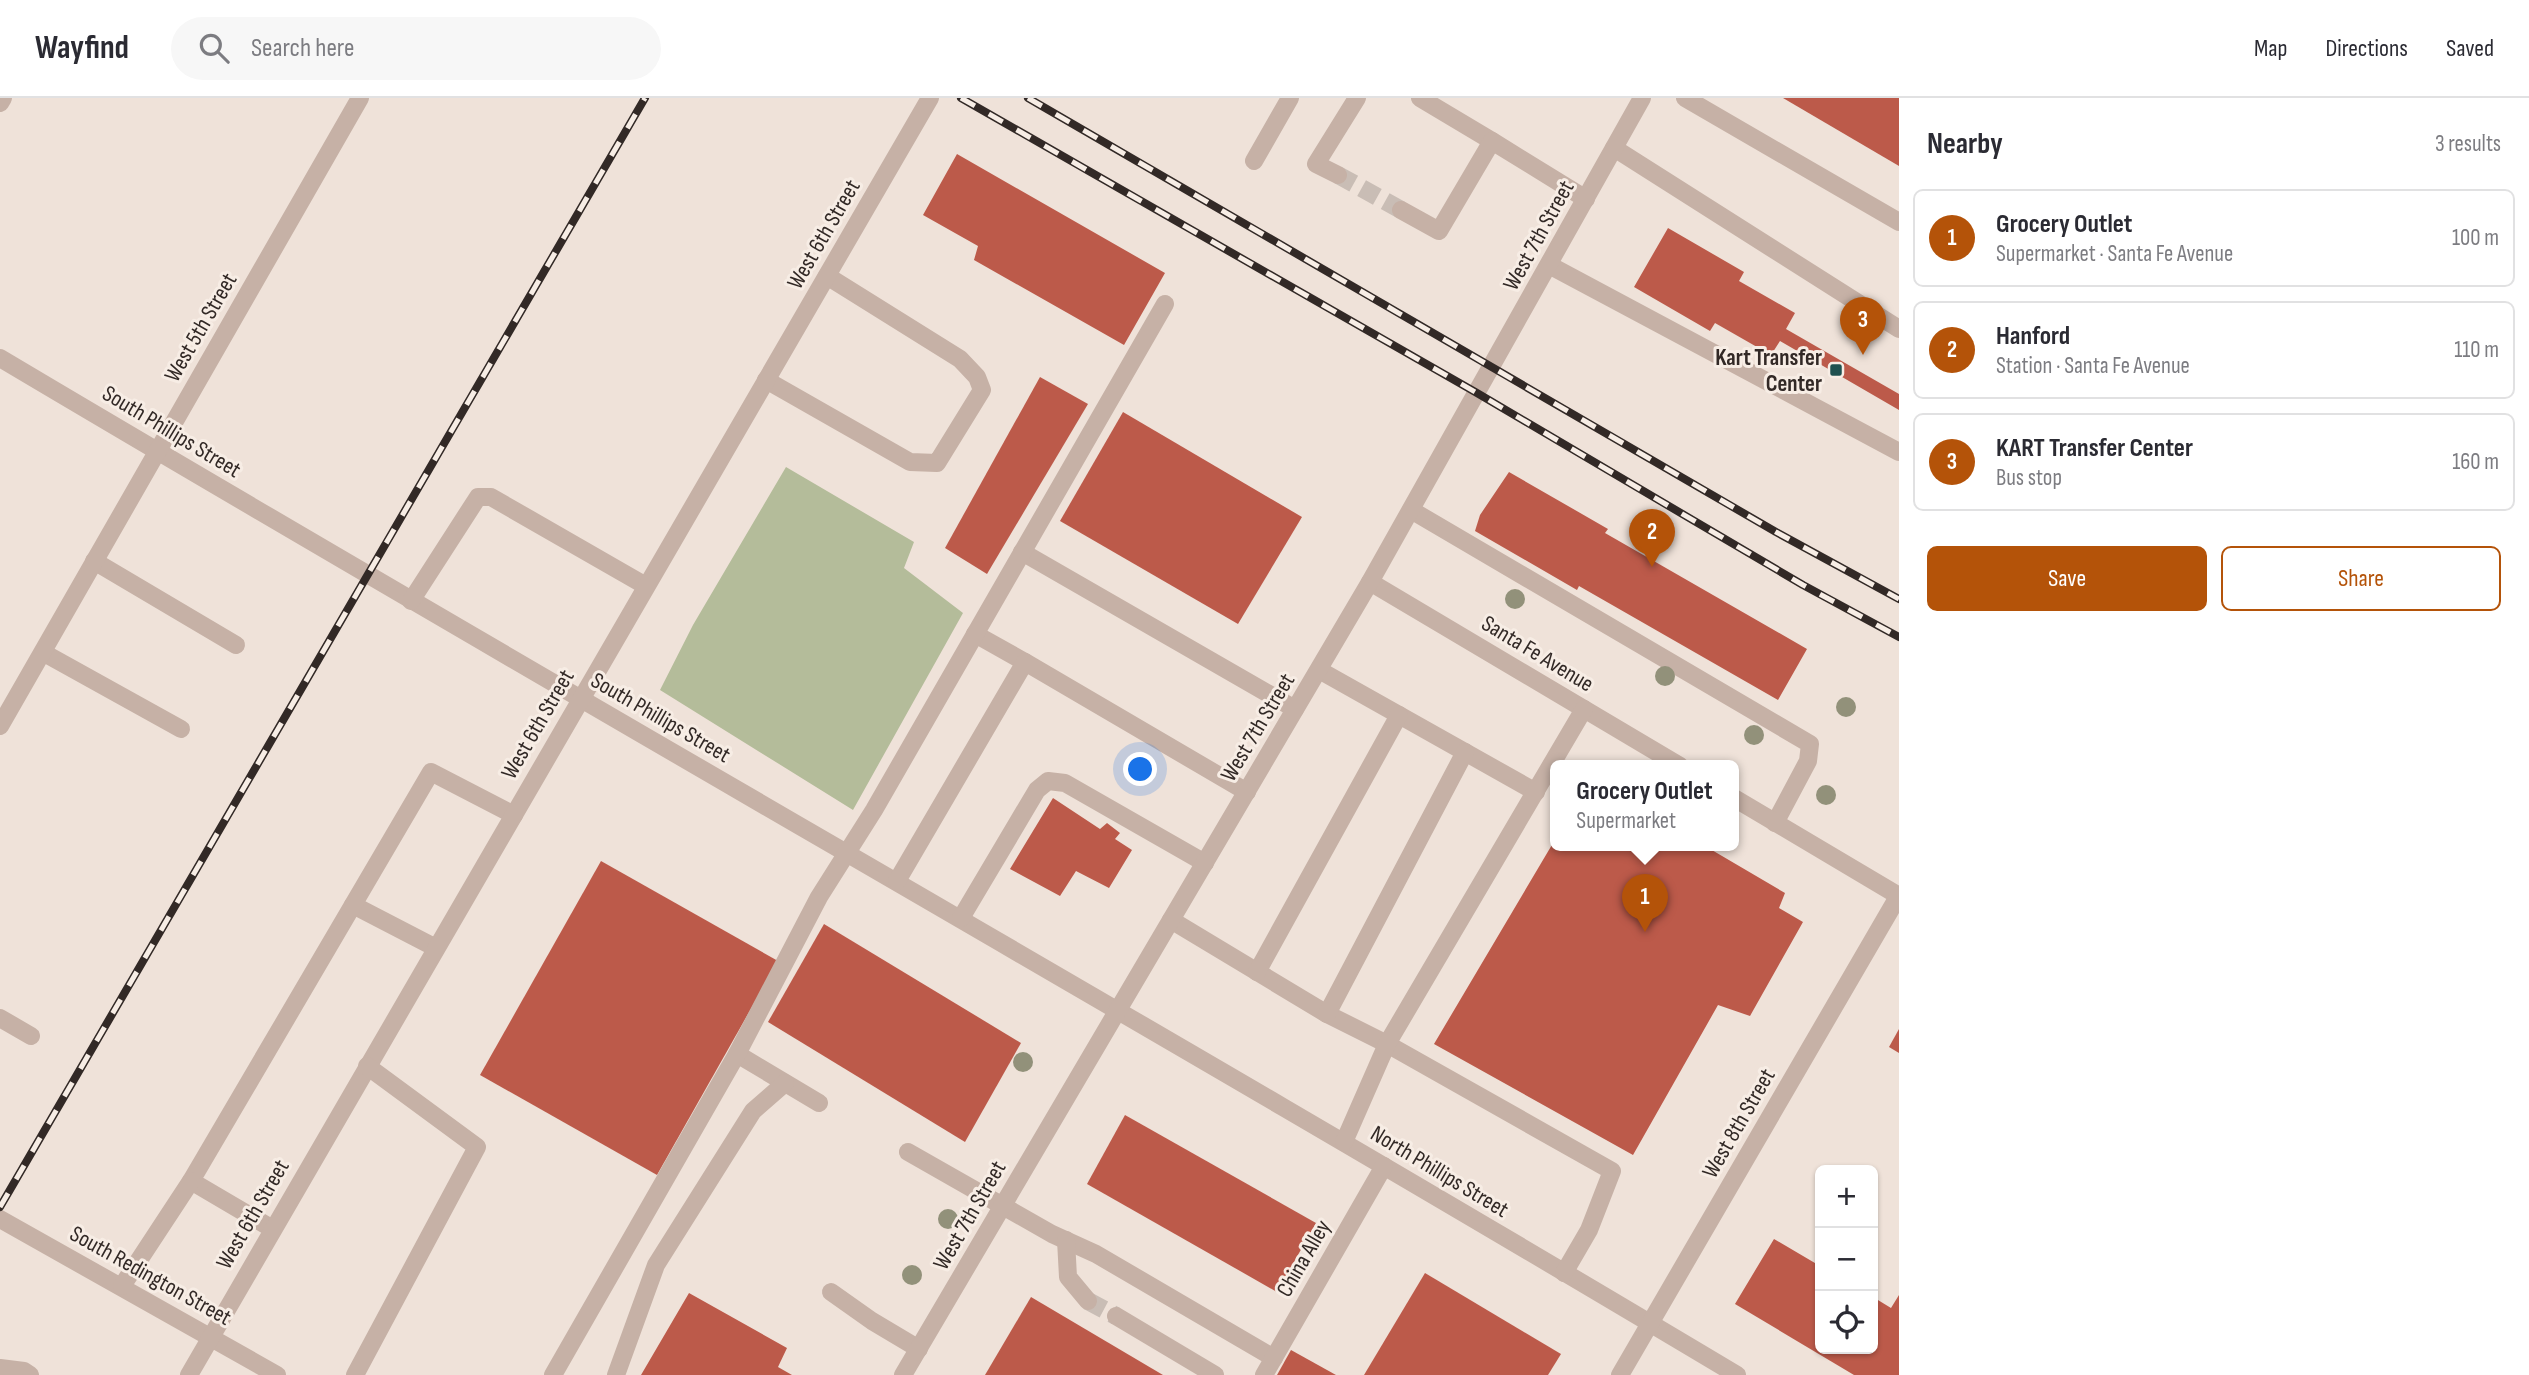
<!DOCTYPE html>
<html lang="en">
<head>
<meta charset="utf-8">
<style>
  :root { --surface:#fff; --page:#f7f7f7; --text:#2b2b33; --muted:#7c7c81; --line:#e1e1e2; --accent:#b45309 }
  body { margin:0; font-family:"Sofia Sans Condensed",sans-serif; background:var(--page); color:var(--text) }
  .controls { position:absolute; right:21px; bottom:21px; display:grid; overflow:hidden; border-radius:10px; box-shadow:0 2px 5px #0004 }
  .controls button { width:63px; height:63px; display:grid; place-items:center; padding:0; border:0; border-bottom:2px solid var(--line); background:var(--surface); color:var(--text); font:35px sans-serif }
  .you { position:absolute; left:1141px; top:672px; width:24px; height:24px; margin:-18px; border:5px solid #fff; border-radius:50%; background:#1a73e8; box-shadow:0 0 0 10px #1a73e833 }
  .badge { display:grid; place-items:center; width:46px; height:46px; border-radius:50%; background:var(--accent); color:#fff; font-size:23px; font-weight:700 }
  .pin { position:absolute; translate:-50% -58px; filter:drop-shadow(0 2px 4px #0008) }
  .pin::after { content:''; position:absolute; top:37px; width:24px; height:21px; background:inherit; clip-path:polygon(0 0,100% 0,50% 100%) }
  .popup { position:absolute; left:1550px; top:662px; width:189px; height:91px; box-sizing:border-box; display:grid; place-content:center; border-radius:10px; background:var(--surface); filter:drop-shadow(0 2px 5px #0005); font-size:23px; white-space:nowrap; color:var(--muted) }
  .popup b { font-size:26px; color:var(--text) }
  .popup::after { content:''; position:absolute; left:50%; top:100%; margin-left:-14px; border:14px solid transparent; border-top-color:var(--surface) }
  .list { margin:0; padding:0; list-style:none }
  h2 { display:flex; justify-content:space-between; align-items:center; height:91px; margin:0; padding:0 28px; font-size:30px }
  h2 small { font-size:23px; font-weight:400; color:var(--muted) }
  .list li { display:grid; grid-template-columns:46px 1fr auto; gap:21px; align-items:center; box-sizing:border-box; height:98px; margin:0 14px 14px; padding:0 14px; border:2px solid var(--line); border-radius:10px }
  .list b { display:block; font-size:26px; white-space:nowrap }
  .list p { margin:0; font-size:23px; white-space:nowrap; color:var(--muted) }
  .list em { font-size:23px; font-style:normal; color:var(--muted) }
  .actions { display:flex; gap:14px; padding:21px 28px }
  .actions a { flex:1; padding:16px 0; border:2px solid var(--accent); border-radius:10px; text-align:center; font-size:24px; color:var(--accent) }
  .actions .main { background:var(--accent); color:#fff }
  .icon { flex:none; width:38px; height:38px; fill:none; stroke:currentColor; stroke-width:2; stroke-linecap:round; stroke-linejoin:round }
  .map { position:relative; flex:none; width:1899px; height:1277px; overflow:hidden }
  header { display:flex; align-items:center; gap:42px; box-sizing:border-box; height:98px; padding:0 35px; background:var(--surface); border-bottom:2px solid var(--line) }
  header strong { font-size:33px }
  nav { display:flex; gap:38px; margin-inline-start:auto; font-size:24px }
  .search { width:490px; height:63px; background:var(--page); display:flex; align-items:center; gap:18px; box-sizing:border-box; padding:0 24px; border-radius:38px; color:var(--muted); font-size:26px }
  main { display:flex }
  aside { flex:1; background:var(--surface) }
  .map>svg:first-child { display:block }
</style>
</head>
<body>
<header>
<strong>Wayfind</strong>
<div class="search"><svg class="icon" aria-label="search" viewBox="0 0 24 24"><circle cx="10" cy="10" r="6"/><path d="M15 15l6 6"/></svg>Search here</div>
<nav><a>Map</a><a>Directions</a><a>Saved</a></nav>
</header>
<main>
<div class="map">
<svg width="1899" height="1277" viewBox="0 0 1899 1277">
  <rect width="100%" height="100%" fill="#efe2d9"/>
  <polygon fill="#b4bc9a" points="786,369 914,444 904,470 963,515 853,712 660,592 693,527"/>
  <g fill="#bc5a4a">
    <polygon points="1783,0 1899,0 1899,68"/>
    <polygon points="957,56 1165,175 1124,247 974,162 978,148 923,117"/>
    <polygon points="1668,130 1744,174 1739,183 1795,215 1786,231 1899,296 1899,312 1780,243 1771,257 1715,225 1710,233 1634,189"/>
    <polygon points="1040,279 1088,306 987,476 945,450"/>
    <polygon points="1123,314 1302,419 1238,526 1060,423"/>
    <polygon points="1509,374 1608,431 1605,435 1807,551 1778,602 1579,488 1577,492 1475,433 1480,417"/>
    <polygon points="1053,700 1100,731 1107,725 1120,735 1115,741 1132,752 1109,790 1076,773 1060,798 1010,771"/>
    <polygon points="1556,740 1556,748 1705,748 1785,795 1779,810 1803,824 1750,918 1718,907 1633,1057 1434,946"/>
    <polygon points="601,763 778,863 657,1077 480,977"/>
    <polygon points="824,826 1021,945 965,1044 768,924"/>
    <polygon points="1899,931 1899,955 1889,949"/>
    <polygon points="1125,1017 1316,1125 1277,1194 1087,1086"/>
    <polygon points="1774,1141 1820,1168 1820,1251 1873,1251 1873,1199 1891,1210 1899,1197 1899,1277 1854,1277 1735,1206"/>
    <polygon points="1425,1175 1561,1256 1548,1277 1364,1277"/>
    <polygon points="689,1195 787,1250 778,1269 792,1277 641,1277"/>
    <polygon points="1031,1199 1163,1277 985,1277"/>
    <polygon points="1291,1252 1336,1277 1277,1277"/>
  </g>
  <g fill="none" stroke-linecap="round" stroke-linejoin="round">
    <g stroke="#c9bdb5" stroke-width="18" stroke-dasharray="18 9" stroke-linecap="butt">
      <polyline points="1338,77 1401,112"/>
      <polyline points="1088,1203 1116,1218"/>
    </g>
    <g stroke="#c6b1a6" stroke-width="18">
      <polyline points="1420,0 1492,43"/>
      <polyline points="1685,0 1899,124"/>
      <polyline points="0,5 3,0"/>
      <polyline points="1614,50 1899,231"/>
      <polyline points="1254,63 1290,0"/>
      <polyline points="1338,77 1316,66 1357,0"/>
      <polyline points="1401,112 1439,133 1492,43 1586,101"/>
      <polyline points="1549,167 1899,354"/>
      <path d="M0 260C577 603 1161 933 1737 1277"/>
      <polyline points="766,282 910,364 937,365 982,292 977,279 960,261 827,178"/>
      <polyline points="1411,412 1810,646 1808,663 1775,725"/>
      <polyline points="1022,454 1295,611"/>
      <polyline points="94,463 236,547"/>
      <polyline points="1370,484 1680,668"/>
      <polyline points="411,503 478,399 491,399 646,488"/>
      <polyline points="975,536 1025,564"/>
      <polyline points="44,555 181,631"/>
      <polyline points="1319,572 1536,694"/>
      <polyline points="0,628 360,0"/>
      <polyline points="1734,700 1899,798"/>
      <polyline points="897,783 1025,564 1247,694"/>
      <polyline points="353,807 436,850"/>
      <polyline points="961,820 1037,692 1048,683 1065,685 1205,765"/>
      <polyline points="1171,822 1327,916 1387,946 1612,1073 1589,1132 1564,1175"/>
      <polyline points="1257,874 1399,617"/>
      <polyline points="1327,916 1465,654"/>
      <polyline points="0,920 31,938"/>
      <polyline points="737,956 819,1005"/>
      <polyline points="1344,1044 1387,946 1584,611"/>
      <polyline points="908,1054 1052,1136 1096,1156 1274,1260"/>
      <polyline points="0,1121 277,1277"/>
      <polyline points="271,1130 191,1083 431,674 514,717"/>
      <polyline points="1066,1142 1068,1179 1088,1203"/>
      <polyline points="122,1188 191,1083"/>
      <polyline points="831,1194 872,1223 919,1251"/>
      <polyline points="1116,1218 1215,1277"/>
      <polyline points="0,1270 24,1273 30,1277"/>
      <polyline points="189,1277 930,0"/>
      <polyline points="355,1277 477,1049 367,968"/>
      <polyline points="553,1277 737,956 819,799 874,712 1165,206"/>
      <polyline points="616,1277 656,1167 753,1013 785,985"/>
      <polyline points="903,1277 1370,484 1642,0"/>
      <polyline points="1264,1277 1384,1068"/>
      <polyline points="1620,1277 1899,797"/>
    </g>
    <g stroke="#322926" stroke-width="8">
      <g id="rail">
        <polyline points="961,0 1477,295 1803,487 1899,539"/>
        <polyline points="1028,0 1776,434 1899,501"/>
        <polyline points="0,1109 645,0"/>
      </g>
    </g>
    <use href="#rail" stroke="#f7ede5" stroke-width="5" stroke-dasharray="16" stroke-linecap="butt"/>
  </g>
  <g fill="#92917a">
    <circle cx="1515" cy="501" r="10"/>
    <circle cx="1665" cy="578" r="10"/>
    <circle cx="1846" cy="609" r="10"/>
    <circle cx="1754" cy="637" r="10"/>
    <circle cx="1826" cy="697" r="10"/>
    <circle cx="1023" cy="964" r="10"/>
    <circle cx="948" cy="1121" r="10"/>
    <circle cx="912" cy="1177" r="10"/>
  </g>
  <rect fill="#1f504f" stroke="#f7ede5" stroke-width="2.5" x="1829" y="265" width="14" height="14" rx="3.5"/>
  <g text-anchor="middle" stroke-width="6" stroke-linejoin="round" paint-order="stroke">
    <g font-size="23" fill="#322926" stroke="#f7ede5">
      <text transform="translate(823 136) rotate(-60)" y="8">West 6th Street</text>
      <text transform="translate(1538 137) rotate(-61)" y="8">West 7th Street</text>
      <text transform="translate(200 229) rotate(-60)" y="8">West 5th Street</text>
      <text transform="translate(172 333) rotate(31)" y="8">South Phillips Street</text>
      <text transform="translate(1538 555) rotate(31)" y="8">Santa Fe Avenue</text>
      <text transform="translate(661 619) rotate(30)" y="8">South Phillips Street</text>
      <text transform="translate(537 626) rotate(-60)" y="8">West 6th Street</text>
      <text transform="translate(1257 629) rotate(-59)" y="8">West 7th Street</text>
      <text transform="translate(1738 1025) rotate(-60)" y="8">West 8th Street</text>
      <text transform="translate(1440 1073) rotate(31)" y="8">North Phillips Street</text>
      <text transform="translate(252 1116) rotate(-60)" y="8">West 6th Street</text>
      <text transform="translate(969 1117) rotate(-60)" y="8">West 7th Street</text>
      <text transform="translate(1303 1160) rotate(-60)" y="8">China Alley</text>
      <text transform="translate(151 1177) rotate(29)" y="8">South Redington Street</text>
    </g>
    <g font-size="23" font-weight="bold" fill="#322926" stroke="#f7ede5" text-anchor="end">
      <text x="1822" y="267">Kart Transfer<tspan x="1822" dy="26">Center</tspan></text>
    </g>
  </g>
</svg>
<div class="controls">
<button>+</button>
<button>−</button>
<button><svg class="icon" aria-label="locate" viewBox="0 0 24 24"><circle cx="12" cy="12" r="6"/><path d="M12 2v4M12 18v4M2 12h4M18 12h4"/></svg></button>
</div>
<div class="you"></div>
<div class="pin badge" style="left:1645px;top:834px">1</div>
<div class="popup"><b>Grocery Outlet</b>Supermarket</div>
<div class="pin badge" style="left:1652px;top:469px">2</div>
<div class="pin badge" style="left:1863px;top:257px">3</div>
</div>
<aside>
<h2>Nearby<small>3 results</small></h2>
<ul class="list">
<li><span class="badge">1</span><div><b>Grocery Outlet</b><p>Supermarket · Santa Fe Avenue</p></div><em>100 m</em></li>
<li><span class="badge">2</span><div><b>Hanford</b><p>Station · Santa Fe Avenue</p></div><em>110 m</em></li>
<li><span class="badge">3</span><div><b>KART Transfer Center</b><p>Bus stop</p></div><em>160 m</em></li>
</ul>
<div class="actions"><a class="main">Save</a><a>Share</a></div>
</aside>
</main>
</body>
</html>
